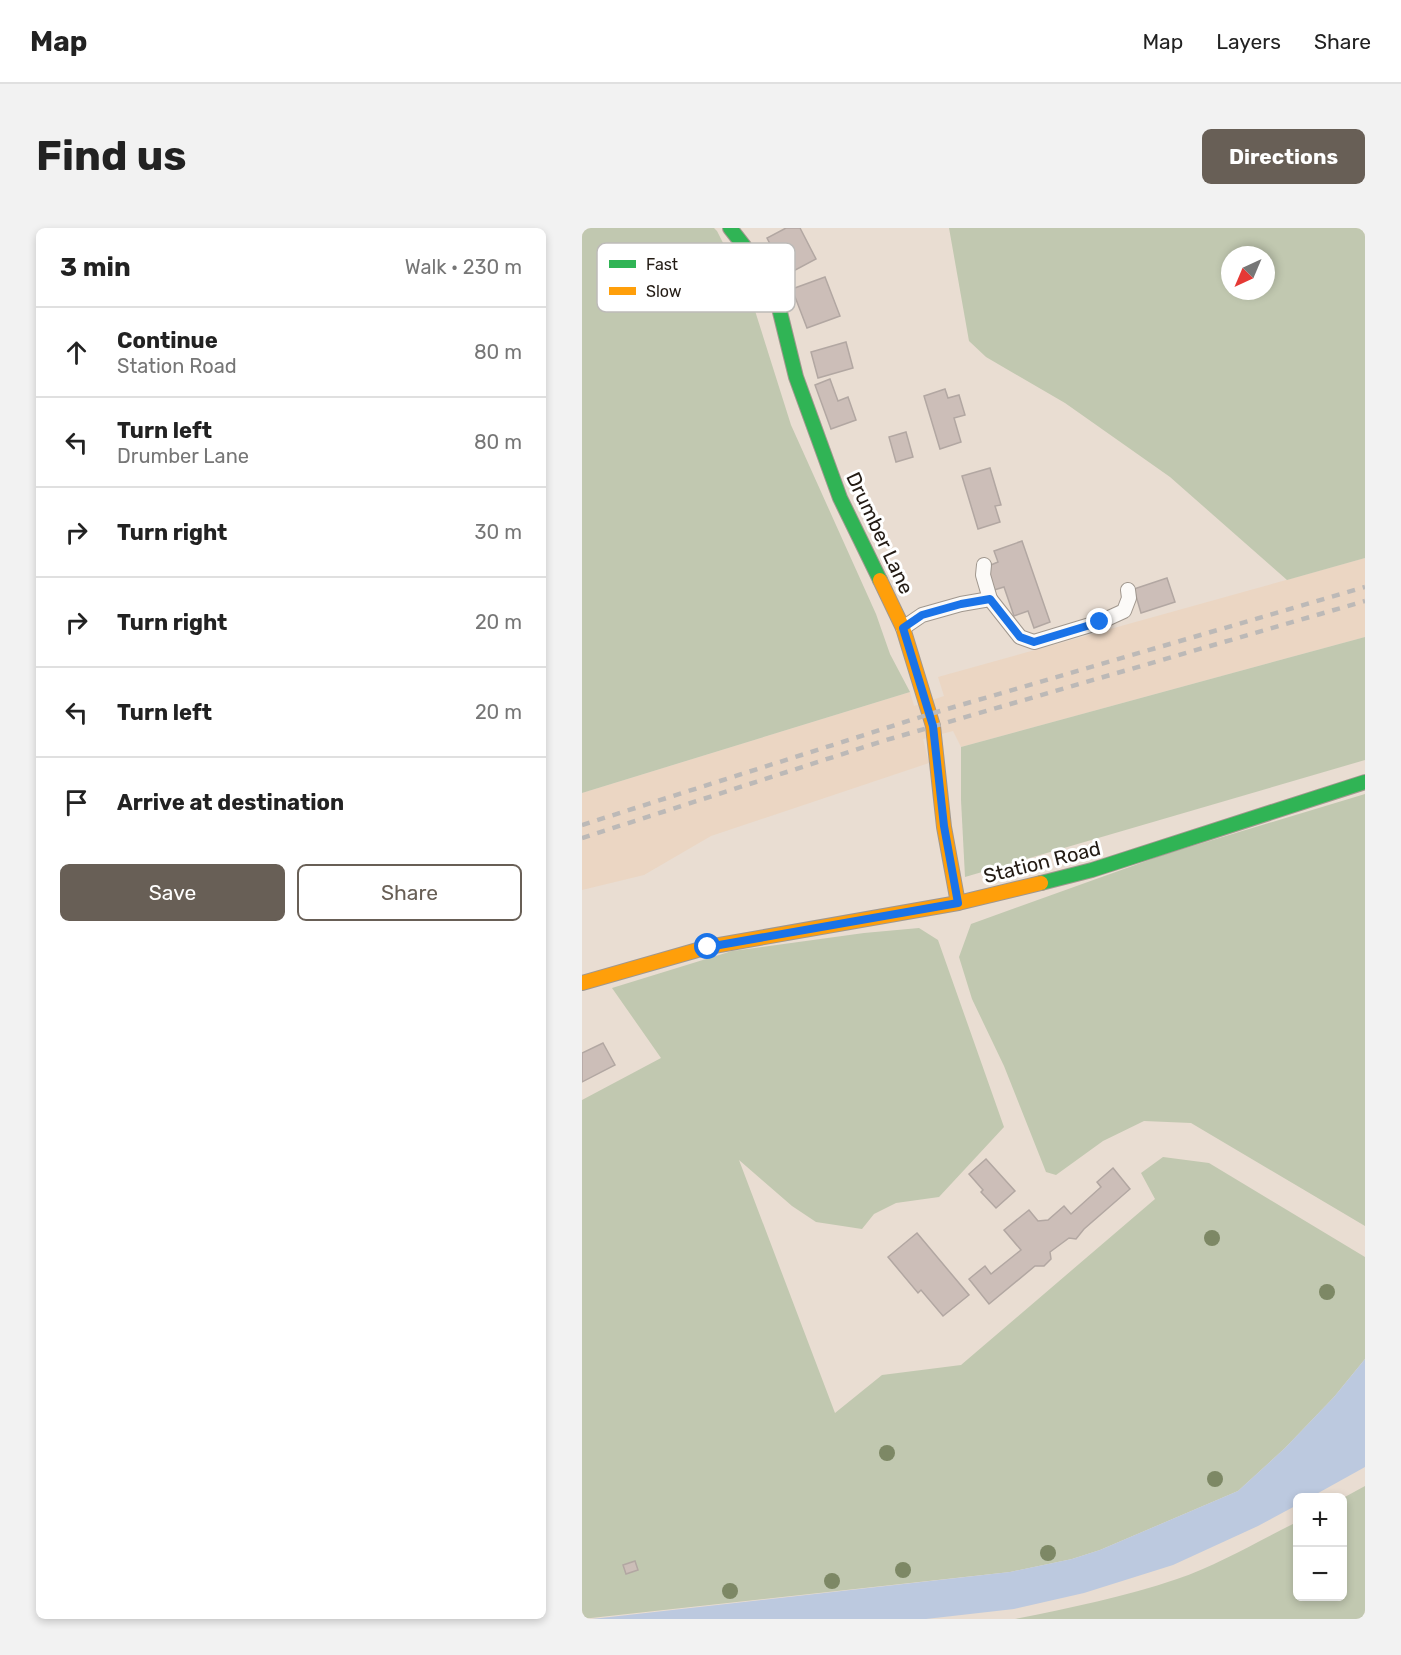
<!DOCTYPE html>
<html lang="en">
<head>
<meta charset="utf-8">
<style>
  :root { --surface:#fff; --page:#f2f2f2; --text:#222; --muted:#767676; --line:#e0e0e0; --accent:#685f56 }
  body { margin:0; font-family:Rubik,sans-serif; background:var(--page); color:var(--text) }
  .controls { position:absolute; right:18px; bottom:18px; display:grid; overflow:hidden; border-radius:9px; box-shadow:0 3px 9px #0003 }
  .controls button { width:54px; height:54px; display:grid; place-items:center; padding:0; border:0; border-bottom:2px solid var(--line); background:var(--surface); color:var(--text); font:30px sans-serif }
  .compass { position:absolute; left:639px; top:18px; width:54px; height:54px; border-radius:50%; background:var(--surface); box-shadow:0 3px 9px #0003; rotate:224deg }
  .stop { position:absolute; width:18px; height:18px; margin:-14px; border:4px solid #1a73e8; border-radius:50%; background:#fff }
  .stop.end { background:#1a73e8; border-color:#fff; box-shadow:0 2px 6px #0008 }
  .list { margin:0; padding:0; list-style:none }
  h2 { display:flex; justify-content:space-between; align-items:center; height:78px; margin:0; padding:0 24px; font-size:26px }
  h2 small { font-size:20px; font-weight:400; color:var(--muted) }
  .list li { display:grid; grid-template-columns:39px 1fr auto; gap:18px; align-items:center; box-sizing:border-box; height:90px; padding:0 24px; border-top:2px solid var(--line) }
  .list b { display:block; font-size:22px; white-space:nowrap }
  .list p { margin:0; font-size:20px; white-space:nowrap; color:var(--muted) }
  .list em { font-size:20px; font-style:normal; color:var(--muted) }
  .actions { display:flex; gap:12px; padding:18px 24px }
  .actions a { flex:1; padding:14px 0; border:2px solid var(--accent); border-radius:9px; text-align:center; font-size:21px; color:var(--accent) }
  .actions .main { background:var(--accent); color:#fff }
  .icon { flex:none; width:33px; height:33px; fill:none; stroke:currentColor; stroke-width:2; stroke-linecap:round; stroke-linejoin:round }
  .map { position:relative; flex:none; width:783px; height:1391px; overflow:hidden; border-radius:9px }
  header { display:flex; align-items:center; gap:36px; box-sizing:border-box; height:84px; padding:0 30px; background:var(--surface); border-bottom:2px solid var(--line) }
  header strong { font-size:28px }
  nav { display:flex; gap:33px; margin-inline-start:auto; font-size:21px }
  .intro { display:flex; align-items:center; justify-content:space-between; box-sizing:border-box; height:144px; padding:0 36px }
  h1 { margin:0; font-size:42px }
  .button { padding:15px 27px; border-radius:9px; background:var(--accent); color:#fff; font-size:21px; font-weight:700 }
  main { display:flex; gap:36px; padding:0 36px }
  aside { flex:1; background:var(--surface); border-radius:9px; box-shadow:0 3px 9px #0003 }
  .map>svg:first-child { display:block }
</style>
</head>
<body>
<header>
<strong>Map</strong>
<nav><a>Map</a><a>Layers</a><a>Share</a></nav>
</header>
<div class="intro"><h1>Find us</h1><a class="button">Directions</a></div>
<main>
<aside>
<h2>3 min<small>Walk · 230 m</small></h2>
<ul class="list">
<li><svg class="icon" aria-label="ahead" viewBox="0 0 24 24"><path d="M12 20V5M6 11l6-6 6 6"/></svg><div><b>Continue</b><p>Station Road</p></div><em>80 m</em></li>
<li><svg class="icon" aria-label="left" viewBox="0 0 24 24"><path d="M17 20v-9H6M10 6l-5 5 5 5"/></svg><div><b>Turn left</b><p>Drumber Lane</p></div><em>80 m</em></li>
<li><svg class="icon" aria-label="right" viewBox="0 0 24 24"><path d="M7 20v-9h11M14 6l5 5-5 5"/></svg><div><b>Turn right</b></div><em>30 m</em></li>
<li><svg class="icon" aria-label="right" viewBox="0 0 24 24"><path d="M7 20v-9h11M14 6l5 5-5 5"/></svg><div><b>Turn right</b></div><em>20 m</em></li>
<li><svg class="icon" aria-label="left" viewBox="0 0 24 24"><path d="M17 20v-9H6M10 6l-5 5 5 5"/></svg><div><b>Turn left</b></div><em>20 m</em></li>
<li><svg class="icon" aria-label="arrive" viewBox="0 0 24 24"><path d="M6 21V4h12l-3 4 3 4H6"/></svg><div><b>Arrive at destination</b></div></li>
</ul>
<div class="actions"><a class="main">Save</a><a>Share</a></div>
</aside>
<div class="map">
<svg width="783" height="1391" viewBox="0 0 783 1391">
  <rect width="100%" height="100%" fill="#e9ddd2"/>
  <polygon fill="#ebd6c3" points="783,330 783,409 379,519 371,503 341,511 347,535 129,608 62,647 0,662 0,565 328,464 332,478 362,468 356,449"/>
  <g fill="#c1c8b0" fill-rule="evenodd">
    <polygon points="0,0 132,0 135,3 169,70 209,197 294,386 308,426 328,464 0,565"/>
    <path d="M367 0H783V330L705 352 588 249 483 175 404 129 387 113ZM648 27H684V63H648Z"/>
    <polygon points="783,409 783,532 383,649 379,572 379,519"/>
    <polygon points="783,566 783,998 609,895 562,893 521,913 474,947 464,944 422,838 390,771 377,729 389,696 581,627"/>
    <polygon points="337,700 356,712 422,899 357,969 314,975 292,986 280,1001 234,994 210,978 157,932 253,1185 300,1147 379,1137 573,971 559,945 581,929 627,935 783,1029 783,1131 752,1169 703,1220 656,1263 518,1322 490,1331 428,1344 0,1391 0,872 79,830 30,760 150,723 282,705"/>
    <path d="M783 1258V1391H433C488 1380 542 1369 595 1351 636 1337 676 1313 715 1294L716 1368H760L761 1270Z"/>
  </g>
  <polygon fill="#bcc9df" points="783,1131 783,1239 729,1269 716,1270 715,1277 676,1298 591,1337 502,1365 432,1381 344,1391 10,1391 428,1344 490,1331 518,1322 656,1263 703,1220 752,1169"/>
  <g fill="#ccbeb8" stroke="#b2a7a2" stroke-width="1.5">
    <polygon points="204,0 218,0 234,31 204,47 185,10"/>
    <polygon points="243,49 258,88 225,100 210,61"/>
    <polygon points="264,114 271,140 236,150 229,124"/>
    <polygon points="248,151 256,173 266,169 274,192 249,201 233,157"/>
    <polygon points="363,161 366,170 377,167 383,187 372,190 379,214 358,221 342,168"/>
    <polygon points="324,204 331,229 314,234 307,209"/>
    <polygon points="408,240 419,277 413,278 418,294 396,301 380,248"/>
    <polygon points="440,313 468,394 452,400 446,383 432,388 422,359 412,362 404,339 416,334 412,323"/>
    <polygon points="585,350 593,374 559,385 552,361"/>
    <polygon points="21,815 33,837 0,854 0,825"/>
    <polygon points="404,931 433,963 414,980 399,964 401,962 387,946"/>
    <polygon points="531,940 548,961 502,1001 494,1011 487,1010 468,1024 469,1031 462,1038 453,1038 407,1076 387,1051 403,1038 409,1046 439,1022 422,1002 447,982 456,993 466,992 482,978 489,986 519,959 515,954"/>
    <polygon points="335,1005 387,1067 361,1088 339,1062 336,1065 306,1029"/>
    <polygon points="53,1333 56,1342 44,1346 41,1337"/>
  </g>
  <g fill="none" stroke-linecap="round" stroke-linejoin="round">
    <g stroke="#a0978e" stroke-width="16">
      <g id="lane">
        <polyline points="402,337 401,347 408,371"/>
        <polyline points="321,400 340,387 379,376 408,371 438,409 452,414 518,394 542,383 547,370 546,362"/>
      </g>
    </g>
    <g stroke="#a0978e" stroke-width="16">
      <g id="fast">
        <polyline points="148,0 162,18 197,80 214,149 258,270 298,352"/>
        <polyline points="459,655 510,642 783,554"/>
      </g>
    </g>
    <g stroke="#a0978e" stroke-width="16">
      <g id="slow">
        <polyline points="298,352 321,400 351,498 362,599 376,675"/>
        <polyline points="0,755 126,719 376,675 459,655"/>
      </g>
    </g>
    <use href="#lane" stroke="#fcfaf8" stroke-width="14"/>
    <use href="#fast" stroke="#30b455" stroke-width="14"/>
    <use href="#slow" stroke="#ff9f0a" stroke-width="14"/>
    <g stroke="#bcb9b7" stroke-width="4.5" stroke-dasharray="8 8" stroke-linecap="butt">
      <polyline points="0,597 348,486 783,359"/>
      <polyline points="0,610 301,513 783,373"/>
    </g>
  </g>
  <g fill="#7d8865">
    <circle cx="630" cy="1010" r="8"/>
    <circle cx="745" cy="1064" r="8"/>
    <circle cx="305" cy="1225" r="8"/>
    <circle cx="633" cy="1251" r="8"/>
    <circle cx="466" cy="1325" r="8"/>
    <circle cx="321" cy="1342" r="8"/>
    <circle cx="250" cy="1353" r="8"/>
    <circle cx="148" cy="1363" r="8"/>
  </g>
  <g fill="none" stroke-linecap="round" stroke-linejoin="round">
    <polyline stroke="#1a73e8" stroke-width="8" points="126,719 376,675 362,598 351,498 321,400 340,387 379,376 408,371 438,409 452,414 518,394"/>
  </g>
  <g text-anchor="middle" stroke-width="6" stroke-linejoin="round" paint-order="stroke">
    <g font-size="20" fill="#231b14" stroke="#fff">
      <text transform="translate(298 305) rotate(65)" y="7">Drumber Lane</text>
      <text transform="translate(460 634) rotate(-14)" y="7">Station Road</text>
    </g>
  </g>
  <rect x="15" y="15" width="198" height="69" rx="9" fill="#fff" stroke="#bdbbb8" stroke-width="1.5"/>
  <rect x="27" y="32" width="27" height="8" fill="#30b455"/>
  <rect x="27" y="59" width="27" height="8" fill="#ff9f0a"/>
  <g font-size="16" fill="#231b14">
    <text x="64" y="42">Fast</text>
    <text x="64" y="69">Slow</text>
  </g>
</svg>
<div class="controls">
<button>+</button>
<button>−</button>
</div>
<svg class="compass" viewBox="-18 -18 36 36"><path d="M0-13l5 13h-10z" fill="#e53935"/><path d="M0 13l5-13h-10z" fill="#767676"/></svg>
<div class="stop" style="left:126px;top:719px"></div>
<div class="stop end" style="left:518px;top:394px"></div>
</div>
</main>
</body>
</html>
